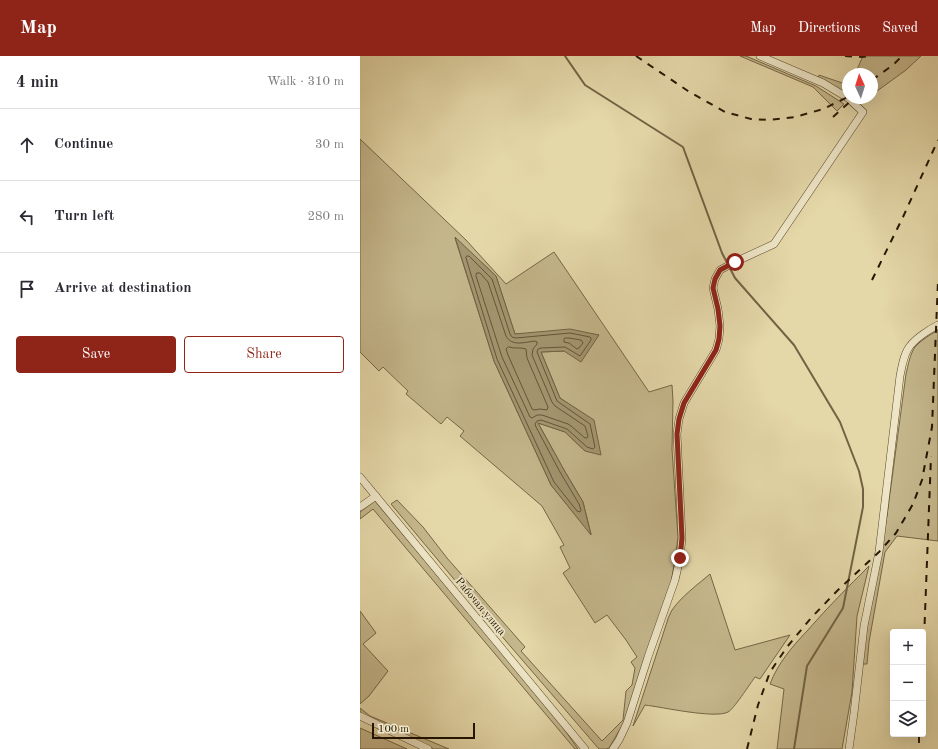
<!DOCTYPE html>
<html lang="en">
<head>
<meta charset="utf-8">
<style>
  :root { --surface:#fff; --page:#f7f7f7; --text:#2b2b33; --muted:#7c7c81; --line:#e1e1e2; --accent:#8f2418 }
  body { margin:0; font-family:"Old Standard TT",serif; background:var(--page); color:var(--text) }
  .controls { position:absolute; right:12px; bottom:12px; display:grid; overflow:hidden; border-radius:4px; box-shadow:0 4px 16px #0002 }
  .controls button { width:36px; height:36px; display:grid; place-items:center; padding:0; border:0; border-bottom:1px solid var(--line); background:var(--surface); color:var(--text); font:20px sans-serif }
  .compass { position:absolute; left:482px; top:12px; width:36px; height:36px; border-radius:50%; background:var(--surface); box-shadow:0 4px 16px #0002; rotate:356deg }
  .scale { position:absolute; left:12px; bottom:10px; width:103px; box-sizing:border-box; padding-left:4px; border:2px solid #261500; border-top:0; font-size:11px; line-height:14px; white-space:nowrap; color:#261500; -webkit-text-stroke:3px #ede5c6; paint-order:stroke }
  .stop { position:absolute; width:12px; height:12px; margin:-9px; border:3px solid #8f2418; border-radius:50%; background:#fff }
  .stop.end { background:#8f2418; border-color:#fff; box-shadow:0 1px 4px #0008 }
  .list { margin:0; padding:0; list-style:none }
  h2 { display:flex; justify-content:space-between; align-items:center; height:52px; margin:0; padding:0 16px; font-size:17px }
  h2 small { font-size:13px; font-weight:400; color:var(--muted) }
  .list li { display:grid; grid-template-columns:26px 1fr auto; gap:12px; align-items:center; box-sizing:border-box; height:72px; padding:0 16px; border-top:1px solid var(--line) }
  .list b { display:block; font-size:15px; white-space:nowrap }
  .list em { font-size:13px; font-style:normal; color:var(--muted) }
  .actions { display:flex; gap:8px; padding:12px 16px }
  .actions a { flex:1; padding:9px 0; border:1px solid var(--accent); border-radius:4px; text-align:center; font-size:14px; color:var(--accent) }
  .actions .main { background:var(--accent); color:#fff }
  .icon { flex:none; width:22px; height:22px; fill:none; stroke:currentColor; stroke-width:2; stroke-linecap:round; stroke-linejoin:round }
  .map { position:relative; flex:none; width:578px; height:693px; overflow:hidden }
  header { display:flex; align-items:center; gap:24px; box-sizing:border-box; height:56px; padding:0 20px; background:var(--accent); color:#fff }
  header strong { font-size:19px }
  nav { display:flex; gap:22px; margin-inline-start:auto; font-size:14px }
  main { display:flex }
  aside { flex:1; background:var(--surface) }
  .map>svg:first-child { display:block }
</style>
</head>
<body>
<header>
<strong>Map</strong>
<nav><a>Map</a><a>Directions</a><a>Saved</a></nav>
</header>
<main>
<aside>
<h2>4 min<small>Walk · 310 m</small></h2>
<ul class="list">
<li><svg class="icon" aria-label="ahead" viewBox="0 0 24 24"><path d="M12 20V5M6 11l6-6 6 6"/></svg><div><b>Continue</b></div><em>30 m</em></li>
<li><svg class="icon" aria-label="left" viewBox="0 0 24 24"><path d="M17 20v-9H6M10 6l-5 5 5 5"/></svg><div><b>Turn left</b></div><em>280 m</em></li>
<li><svg class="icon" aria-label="arrive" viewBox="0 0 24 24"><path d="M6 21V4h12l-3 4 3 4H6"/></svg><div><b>Arrive at destination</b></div></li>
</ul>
<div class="actions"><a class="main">Save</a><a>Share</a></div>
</aside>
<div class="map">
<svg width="578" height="693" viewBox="0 0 578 693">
  <rect width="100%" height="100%" fill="#e4d7a8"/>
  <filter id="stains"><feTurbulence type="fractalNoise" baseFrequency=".005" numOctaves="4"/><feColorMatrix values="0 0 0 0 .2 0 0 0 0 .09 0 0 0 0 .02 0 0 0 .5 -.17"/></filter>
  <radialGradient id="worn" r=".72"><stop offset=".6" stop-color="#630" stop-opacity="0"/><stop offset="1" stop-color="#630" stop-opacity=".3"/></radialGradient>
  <g fill="#c4b68b" stroke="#756646" fill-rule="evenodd">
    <polygon points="380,0 386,0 456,30 484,48 477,55 453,31"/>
    <polygon points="503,0 561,0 546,14 517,35 512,35 512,18 495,18"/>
    <polygon points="459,19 488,29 488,36 483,36 458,22"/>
    <path d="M0 83 106 184 146 228 194 196 289 336 312 329 313 345 312 393 318 482 311 528 266 663 249 692 246 693H239L145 584 31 448 37 444 63 471 87 502 165 591 161 595 242 685 263 664 266 635 272 629 275 612 271 606 277 601 266 584 247 559 235 567 203 517 210 512 200 491 204 489 182 450 100 380 104 375 87 361 81 368 46 338 48 335 23 311 19 315 0 296ZM95 182 136 220 155 278 239 279 204 295 181 296 200 342 234 365 225 395 205 376 178 367 204 414 223 446 231 478 191 429 134 305Z"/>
    <path d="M578 274V485L537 480 525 496 509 586 507 608H502L507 553 520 498 527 460 546 318C548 310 550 298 555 291 561 284 570 279 578 274Z"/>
    <polygon points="15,445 197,663 218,693 215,693 13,453 0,463 0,456"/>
    <path d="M509 510 497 560 492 636 482 693H417L424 633 410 628C418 607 432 591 447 575 467 552 488 531 509 510Z"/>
    <path d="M350 518 375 594 430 579 400 623 395 621C390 628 373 654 368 656 355 663 302 651 285 649L273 670 307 566C308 562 310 558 312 554 322 540 337 529 350 518Z"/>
    <polygon points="0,555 16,577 3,588 28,615 9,640 0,648"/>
    <polygon points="0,652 10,660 89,693 74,693 15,665 0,656"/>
    <polygon points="0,672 47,693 0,693"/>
  </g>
  <polygon fill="#a3956f" stroke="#716243" points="95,181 136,220 155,278 210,273 239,279 221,306 204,295 181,296 200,342 234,364 241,399 225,395 205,376 178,367 204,414 223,446 231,479 191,429 134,305"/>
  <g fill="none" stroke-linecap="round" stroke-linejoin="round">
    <g stroke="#645538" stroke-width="1">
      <polygon points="107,200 109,200 132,223 150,278 152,281 156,282 210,277 230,281 231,282 231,284 220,300 205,291 181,292 178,293 177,296 197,345 230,368 235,391 233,393 227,391 207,373 181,364 177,365 175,368 176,371 200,416 219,448 221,454 220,456 217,455 194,426 137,303 106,202"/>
      <path d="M117 217H120L128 226 146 280C152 291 165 286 175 285L177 286V288L173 293 172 299 192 346 195 350 225 370 228 380 227 382H225L211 370 208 368 182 359H177L172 362 170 361 142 301 116 220Z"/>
      <polygon points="205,282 209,282 221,284 223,287 219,292 217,293 209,287 204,286 204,284"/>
      <path d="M149 291C154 293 161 291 166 293L167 302 188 351 187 354 180 353 174 354 172 353 148 299 146 293 147 292Z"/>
    </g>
    <polyline stroke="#716243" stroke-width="2" points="205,0 225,29 323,91 362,197 375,222 434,289 480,366 499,415 503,433 503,451 483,552 447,610 434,693"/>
    <g stroke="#56462a" stroke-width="8">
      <g id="minor">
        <polyline points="400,0 463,27 488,42"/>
        <polyline points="0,421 225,693"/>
        <polyline points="0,451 16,440"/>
        <polyline points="0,660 68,693"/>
        <polyline points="253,693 259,684 267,667 288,601 315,524 320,502 322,482 317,378 319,363 324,347 356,294 359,283 360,270 358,253 353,232 355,223 360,214 375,206 414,188 503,56 488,42"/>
        <path d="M489 693 494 657 504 570 519 496 540 320C542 310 544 297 550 290 556 282 570 273 578 269"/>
      </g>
    </g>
    <use href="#minor" stroke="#ede5c6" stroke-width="7"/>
    <g stroke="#261500" stroke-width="2" stroke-dasharray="7 7" stroke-linecap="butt">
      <polyline points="276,0 328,35 365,56 391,63 409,64 435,61 463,53 488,41"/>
      <polyline points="485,0 502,1 511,0"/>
      <polyline points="512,24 533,9 542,0"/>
      <polyline points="473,61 494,42"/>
      <polyline points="512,224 543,161 578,84"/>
      <polyline points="563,610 571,400"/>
      <polyline points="559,687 559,678"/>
      <polyline points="387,693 398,649 410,616 427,591 451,562 477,535 519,496 536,477 553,448 562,424 572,371 578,225"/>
    </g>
  </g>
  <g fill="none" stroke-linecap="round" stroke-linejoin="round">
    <polyline stroke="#8f2418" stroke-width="5" points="320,502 322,482 317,378 319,363 324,347 356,294 359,283 360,270 358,253 353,232 355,223 360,214 375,206"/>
  </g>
  <g text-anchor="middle" stroke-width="3.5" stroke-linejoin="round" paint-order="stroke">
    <g font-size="11" fill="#261500" stroke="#ede5c6">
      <text transform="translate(121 550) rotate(50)" y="4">Рабочая улица</text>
    </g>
  </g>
  <rect width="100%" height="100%" filter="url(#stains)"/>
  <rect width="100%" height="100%" fill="url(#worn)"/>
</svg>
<div class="controls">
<button>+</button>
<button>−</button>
<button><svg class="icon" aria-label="layers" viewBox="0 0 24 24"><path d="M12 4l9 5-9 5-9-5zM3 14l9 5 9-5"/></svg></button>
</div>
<svg class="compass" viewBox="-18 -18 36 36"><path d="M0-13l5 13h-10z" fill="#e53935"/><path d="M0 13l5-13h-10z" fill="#7c7c81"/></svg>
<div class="scale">100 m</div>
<div class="stop" style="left:375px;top:206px"></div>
<div class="stop end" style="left:320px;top:502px"></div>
</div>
</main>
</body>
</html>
